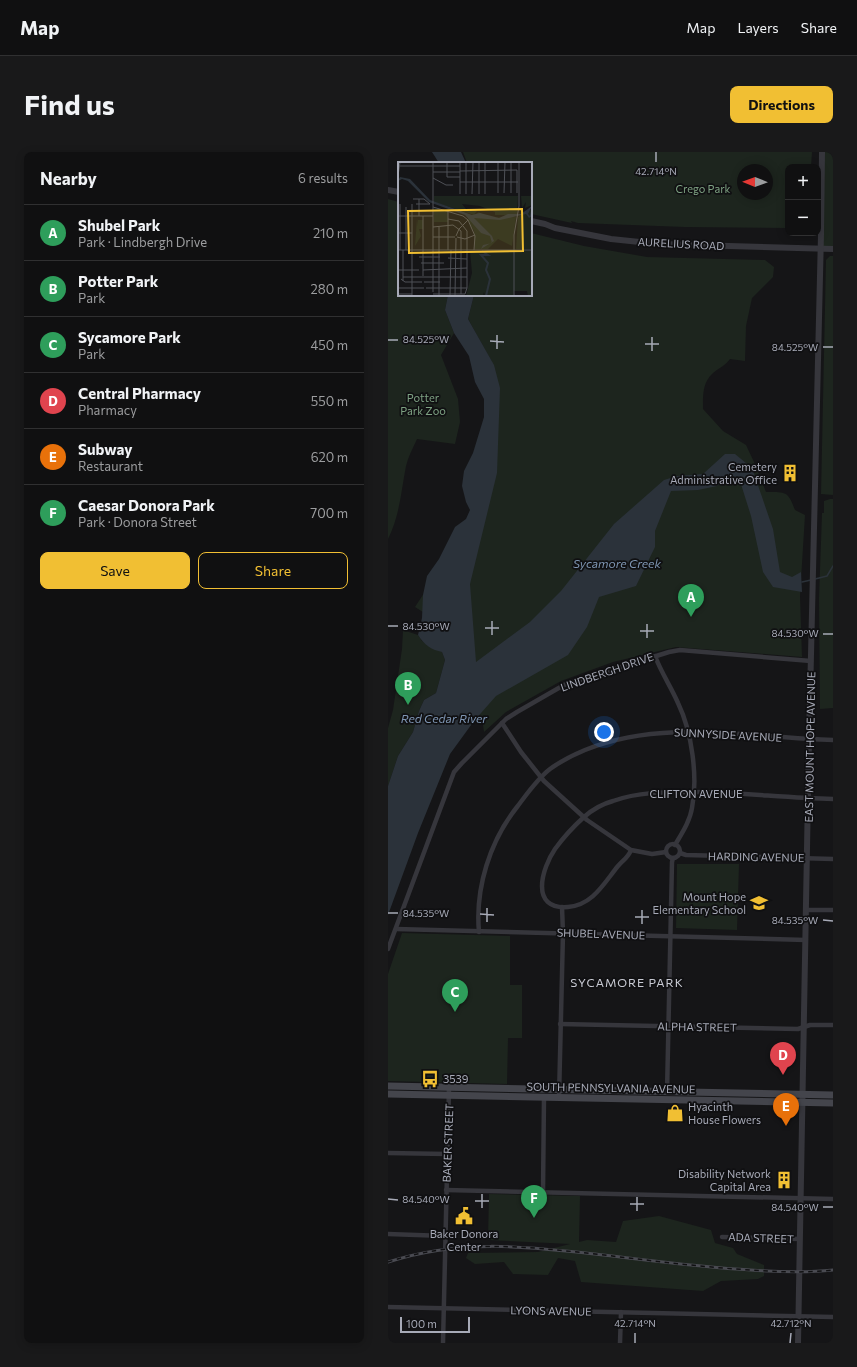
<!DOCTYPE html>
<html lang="en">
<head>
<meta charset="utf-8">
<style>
  :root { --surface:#101011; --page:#19191a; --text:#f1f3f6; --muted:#9c9d9f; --line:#303031; --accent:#f1bf33 }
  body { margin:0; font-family:Commissioner,sans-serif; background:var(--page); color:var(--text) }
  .controls { position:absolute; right:12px; top:12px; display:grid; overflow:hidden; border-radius:8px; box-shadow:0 2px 10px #0003 }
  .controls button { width:36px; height:36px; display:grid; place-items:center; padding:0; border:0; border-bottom:1px solid var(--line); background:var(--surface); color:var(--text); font:20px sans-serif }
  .compass { position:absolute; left:349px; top:12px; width:36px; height:36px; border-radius:50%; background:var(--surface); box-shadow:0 2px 10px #0003; rotate:271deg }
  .scale { position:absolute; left:12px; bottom:10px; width:70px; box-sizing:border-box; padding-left:4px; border:2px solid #a7aab7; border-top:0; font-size:11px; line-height:14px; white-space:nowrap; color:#a7aab7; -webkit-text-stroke:3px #101012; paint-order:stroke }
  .you { position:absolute; left:216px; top:580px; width:14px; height:14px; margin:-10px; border:3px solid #fff; border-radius:50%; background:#1a73e8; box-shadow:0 0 0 6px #1a73e833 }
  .badge { display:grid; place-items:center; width:26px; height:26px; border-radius:50%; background:var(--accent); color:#fff; font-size:13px; font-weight:700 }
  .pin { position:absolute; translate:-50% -33px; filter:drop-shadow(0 1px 2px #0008) }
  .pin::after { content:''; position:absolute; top:21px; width:14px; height:12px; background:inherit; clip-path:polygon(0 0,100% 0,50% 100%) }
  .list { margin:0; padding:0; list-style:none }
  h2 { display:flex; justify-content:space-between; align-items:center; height:52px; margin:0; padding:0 16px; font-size:17px }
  h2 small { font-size:13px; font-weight:400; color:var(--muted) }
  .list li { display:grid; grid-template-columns:26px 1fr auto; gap:12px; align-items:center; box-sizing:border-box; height:56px; padding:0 16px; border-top:1px solid var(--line) }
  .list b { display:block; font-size:15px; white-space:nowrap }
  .list p { margin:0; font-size:13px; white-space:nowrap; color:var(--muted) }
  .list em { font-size:13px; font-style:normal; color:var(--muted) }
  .actions { display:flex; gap:8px; padding:12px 16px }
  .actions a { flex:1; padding:9px 0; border:1px solid var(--accent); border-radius:8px; text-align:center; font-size:14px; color:var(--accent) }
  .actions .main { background:var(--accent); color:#111 }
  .map { position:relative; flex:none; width:445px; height:1191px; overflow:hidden; border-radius:8px }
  header { display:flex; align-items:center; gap:24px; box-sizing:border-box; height:56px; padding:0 20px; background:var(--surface); border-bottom:1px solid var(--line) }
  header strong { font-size:19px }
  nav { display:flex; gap:22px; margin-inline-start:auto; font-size:14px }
  .intro { display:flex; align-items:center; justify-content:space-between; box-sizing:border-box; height:96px; padding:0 24px }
  h1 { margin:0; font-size:28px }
  .button { padding:10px 18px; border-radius:8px; background:var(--accent); color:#111; font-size:14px; font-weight:700 }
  main { display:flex; gap:24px; padding:0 24px }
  aside { flex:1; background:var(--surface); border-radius:8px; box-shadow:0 2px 10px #0003 }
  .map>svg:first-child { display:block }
</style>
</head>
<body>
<header>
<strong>Map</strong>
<nav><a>Map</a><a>Layers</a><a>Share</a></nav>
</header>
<div class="intro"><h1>Find us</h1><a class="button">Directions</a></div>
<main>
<aside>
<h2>Nearby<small>6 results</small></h2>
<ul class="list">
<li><span class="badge" style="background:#2e9e5b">A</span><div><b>Shubel Park</b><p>Park · Lindbergh Drive</p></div><em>210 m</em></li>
<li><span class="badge" style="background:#2e9e5b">B</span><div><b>Potter Park</b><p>Park</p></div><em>280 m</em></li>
<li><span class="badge" style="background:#2e9e5b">C</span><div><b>Sycamore Park</b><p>Park</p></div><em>450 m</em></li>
<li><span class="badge" style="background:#e0444e">D</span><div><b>Central Pharmacy</b><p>Pharmacy</p></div><em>550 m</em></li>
<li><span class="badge" style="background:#e8710a">E</span><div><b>Subway</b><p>Restaurant</p></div><em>620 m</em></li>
<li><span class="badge" style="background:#2e9e5b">F</span><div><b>Caesar Donora Park</b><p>Park · Donora Street</p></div><em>700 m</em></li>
</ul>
<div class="actions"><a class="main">Save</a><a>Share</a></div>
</aside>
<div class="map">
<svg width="445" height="1191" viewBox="0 0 445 1191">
  <rect width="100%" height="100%" fill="#151517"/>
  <g fill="#1d251e" fill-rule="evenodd">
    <path d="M75 0H424L423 15H400V76L297 75 190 71 183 69 184 71 143 62V11H79ZM355 18H379V42H355Z"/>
    <polygon points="435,0 445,0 445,97 433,97"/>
    <path d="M0 47 11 50V143H60L57 158 66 181 53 203 70 247 72 270 67 292 29 287C25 296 20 305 18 314 13 339 12 363 0 387Z"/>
    <path d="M143 81 196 94 259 105 377 108 386 115 385 125 364 146 358 174 357 209 342 207C338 213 331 216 325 221 314 231 315 244 315 257L335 279 358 293 366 310 378 340C398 340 400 339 407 358L417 363 412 444 414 505 288 495 225 510 173 529 118 560 96 580 94 565 86 569 41 464 27 455 72 386 89 399 104 210 80 167 86 143H143Z"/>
    <polygon points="442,104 445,104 445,343 433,342 438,108"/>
    <polygon points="442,347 445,347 445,556 432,557 431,447 434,361 436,361 436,349"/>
    <polygon points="15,478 30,483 34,489 54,500 57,508 48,541 36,548 31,559 25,580 10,604 0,634 0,576 5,558 14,497"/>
    <polygon points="289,712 351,712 349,778 288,776"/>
    <polygon points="14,781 122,784 122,833 134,833 134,886 120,886 119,932 0,929 0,822"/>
    <polygon points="101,1042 192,1044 191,1090 199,1088 228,1090 235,1069 271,1064 323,1078 327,1091 345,1096 349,1102 376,1113 376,1124 370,1127 333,1129 315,1139 193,1130 187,1109 170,1106 160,1123 125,1122 116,1110 87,1112 78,1106 80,1101 150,1100 182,1092 100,1088"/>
  </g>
  <g fill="#2b323a">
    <polygon points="44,0 73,0 78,11 51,11"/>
    <path d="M60 143H86L80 167 106 213 112 236 109 321 82 432 88 510 142 470 173 439 226 372 276 328 289 324 315 322 337 302H347L364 316 385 377 392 420 404 425 413 420 414 440 385 435 375 420 363 364 352 329 342 323 329 334 310 338 283 339 267 379V395L248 434 211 445 199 475 180 503 108 544 86 569 62 602 30 681 0 763V634L10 604 25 580 31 559 36 548 48 541 57 508 54 500C44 498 36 493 30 483L34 466 35 443 39 424 51 407 67 375 78 367 82 358 78 350 74 334 76 319 85 301 96 265V247L87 230 81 204 66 181 57 158Z"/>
  </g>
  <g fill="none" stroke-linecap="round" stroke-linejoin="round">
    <g stroke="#2b323a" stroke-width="1.5">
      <polyline points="427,427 439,424 445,414"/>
      <polyline points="414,430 423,428"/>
    </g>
    <g stroke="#36363c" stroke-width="4.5">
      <path d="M267 504C273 520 283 535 290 551 304 580 310 625 304 656 302 669 294 681 287 693"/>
      <polyline points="114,571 133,600 156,629 199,668 243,698 264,702 278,700"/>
      <circle cx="285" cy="699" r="7"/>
      <path d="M243 698C240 706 235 708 230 714 216 731 205 753 180 755 141 758 154 716 167 697 175 686 186 674 196 665 204 658 214 652 225 649 250 640 276 640 303 640 350 640 397 646 445 647"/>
      <polyline points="292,701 298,703 445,707"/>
      <polyline points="418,758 445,758"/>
      <polyline points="8,777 418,788"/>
      <path d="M91 780C87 736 102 689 129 655 139 642 149 627 162 617 173 609 185 603 197 598 276 566 362 586 445 588"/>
      <polyline points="0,797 66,620 74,611 118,567 129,560 176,533 281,500 292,498 423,509"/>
      <polyline points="172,872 410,877 422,873 445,873"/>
      <polyline points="279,941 284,710 285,706"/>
      <polyline points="171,946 175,781 174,755"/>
      <polyline points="0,1001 59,1002"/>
      <polyline points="58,1038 445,1047"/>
      <polyline points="155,1040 156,944"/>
      <polyline points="0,1082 57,1084"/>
      <polyline points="334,1085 412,1087"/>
      <polyline points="0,1155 445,1165"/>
      <polyline points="55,1191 61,936"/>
      <polyline points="232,1191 233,1160"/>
    </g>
    <g stroke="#36363c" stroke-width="6">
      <polyline points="0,38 11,40"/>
      <polyline points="143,69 157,72 167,76 223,87 271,92 445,97"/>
      <polyline points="410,1191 421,587 433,82 434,0"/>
    </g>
    <g stroke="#44454c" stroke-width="7">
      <polyline points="0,934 445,943"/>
      <polyline points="0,942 445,951"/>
    </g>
    <g stroke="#494a51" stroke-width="3">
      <path id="rail" d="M0 1110C71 1087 134 1094 207 1102 259 1108 311 1115 363 1118 391 1120 418 1121 445 1118"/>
    </g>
    <use href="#rail" stroke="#101012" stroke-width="1.5" stroke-dasharray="4.5" stroke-linecap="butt"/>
  </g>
  <path fill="none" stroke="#a7aab7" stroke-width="1.5" d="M268 10V0M0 188H10M102 189 116 190M257 192H271M435 195H445M109 197V183M264 199V185M0 474H10M97 476H111M252 479H266M435 482H445M104 483V469M259 486V472M0 761H10M92 762 106 763M247 765H261M435 768 445 769M99 770V756M254 772V758M0 1047 10 1048M87 1049H101M242 1052H256M435 1055H445M94 1056V1042M249 1059V1045M247 1191V1181M402 1191 403 1181"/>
  <defs>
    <g id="building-bare" transform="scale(1.38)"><path d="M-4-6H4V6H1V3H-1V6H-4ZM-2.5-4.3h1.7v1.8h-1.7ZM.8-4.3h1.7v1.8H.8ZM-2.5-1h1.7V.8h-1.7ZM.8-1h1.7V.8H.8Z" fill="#f1bf33" stroke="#101012" stroke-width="2.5" paint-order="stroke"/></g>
    <g id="school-bare" transform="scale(1.38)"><path d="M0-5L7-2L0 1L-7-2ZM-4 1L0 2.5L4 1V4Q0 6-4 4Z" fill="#f1bf33" stroke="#101012" stroke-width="2.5" paint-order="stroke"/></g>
    <g id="bus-bare" transform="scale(1.38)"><path d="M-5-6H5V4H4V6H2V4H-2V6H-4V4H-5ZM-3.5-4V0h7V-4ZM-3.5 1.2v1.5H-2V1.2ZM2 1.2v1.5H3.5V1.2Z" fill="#f1bf33" stroke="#101012" stroke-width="2.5" paint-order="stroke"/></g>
    <g id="shop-bare" transform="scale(1.38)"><path d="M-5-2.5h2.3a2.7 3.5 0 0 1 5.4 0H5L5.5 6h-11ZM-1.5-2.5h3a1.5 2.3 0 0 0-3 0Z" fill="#f1bf33" stroke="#101012" stroke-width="2.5" paint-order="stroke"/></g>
    <g id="civic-bare" transform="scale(1.38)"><path d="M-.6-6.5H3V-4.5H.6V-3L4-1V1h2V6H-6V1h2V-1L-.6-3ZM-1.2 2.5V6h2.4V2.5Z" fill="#f1bf33" stroke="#101012" stroke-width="2.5" paint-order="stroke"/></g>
  </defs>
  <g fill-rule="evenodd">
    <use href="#building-bare" x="402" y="321"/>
    <use href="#school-bare" x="371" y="751"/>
    <use href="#bus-bare" x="42" y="927"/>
    <use href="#shop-bare" x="287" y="961"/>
    <use href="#building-bare" x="396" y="1028"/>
    <use href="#civic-bare" x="76" y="1064"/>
  </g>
  <g text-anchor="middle" stroke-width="3.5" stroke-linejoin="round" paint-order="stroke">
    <g font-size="11" fill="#7ea283" stroke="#101012">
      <text x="315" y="41">Crego Park</text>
      <text x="35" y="250">Potter<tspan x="35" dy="13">Park Zoo</tspan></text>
    </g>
    <g font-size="11" fill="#a7aab7" stroke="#101012">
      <text transform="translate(293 92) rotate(3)" y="4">AURELIUS ROAD</text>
      <text transform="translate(219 520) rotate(-19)" y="4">LINDBERGH DRIVE</text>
      <text transform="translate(340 583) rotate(3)" y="4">SUNNYSIDE AVENUE</text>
      <text transform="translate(422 595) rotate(-89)" y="4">EAST MOUNT HOPE AVENUE</text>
      <text x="308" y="646">CLIFTON AVENUE</text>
      <text transform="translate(368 705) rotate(1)" y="4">HARDING AVENUE</text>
      <text transform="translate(213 782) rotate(2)" y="4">SHUBEL AVENUE</text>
      <text transform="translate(309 875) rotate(1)" y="4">ALPHA STREET</text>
      <text transform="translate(223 936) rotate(1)" y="4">SOUTH PENNSYLVANIA AVENUE</text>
      <text transform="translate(60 991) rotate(-88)" y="4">BAKER STREET</text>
      <text transform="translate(373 1086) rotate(2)" y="4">ADA STREET</text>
      <text transform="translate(163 1159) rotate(1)" y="4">LYONS AVENUE</text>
    </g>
    <g font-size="11" fill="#a7aab7" stroke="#101012" text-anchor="end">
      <text x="389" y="319">Cemetery<tspan x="389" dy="13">Administrative Office</tspan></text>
      <text x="358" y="749">Mount Hope<tspan x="358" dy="13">Elementary School</tspan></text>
      <text x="55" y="931" text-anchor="start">3539</text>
      <text x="300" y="959" text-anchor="start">Hyacinth<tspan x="300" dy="13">House Flowers</tspan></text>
      <text x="383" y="1026">Disability Network<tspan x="383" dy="13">Capital Area</tspan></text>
      <text x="76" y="1086" text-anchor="middle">Baker Donora<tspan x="76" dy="13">Center</tspan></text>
    </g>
    <g font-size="12" font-style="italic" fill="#7e95b2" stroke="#101012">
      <text x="229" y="416">Sycamore Creek</text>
      <text x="56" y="571">Red Cedar River</text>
    </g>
    <g font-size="12" letter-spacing="1" fill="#c8cad3" stroke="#101012">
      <text x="239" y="835">SYCAMORE PARK</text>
    </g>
  </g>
  <g transform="translate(10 10)">
    <rect width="134" height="134" fill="#151517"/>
    <path d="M36 34H120L119 53H97V50L82 44 64 42 68 47 79 49 76 53 36 40ZM123 34H134V43L127 46 128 40 124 46ZM36 46 50 49V60H36ZM134 47V87H118L120 55ZM81 50 87 56 118 55 114 84 100 77 90 87H77L76 69 69 57ZM19 56 20 64V58H25V67H21L23 74 17 84ZM134 88V134H130L129 129H116L115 134H87L86 130 85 134H68L74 111 72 89Z" fill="#1d251e"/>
    <path d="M2 15 12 17 32 38 74 53 82 51 101 56 110 52H123L134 44 130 52 132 54 133 49 134 54 131 56 128 52 102 58 76 56 94 74 96 79 83 87 85 83 94 81 92 74 83 71 67 53 31 40 10 19 4 17 0 19Z" fill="#2b323a"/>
    <path fill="none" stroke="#2b323a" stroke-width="2" d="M84 89 90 93H83L90 101 88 108 92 117 88 134"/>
    <path fill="none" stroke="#4f5157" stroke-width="1" d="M49 0V15H62M0 4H62M62 9 119 8V31M35 10H62M0 14 2 0M35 16 48 23H55M62 20H120M100 31V0M106 31 107 0M113 31V0M62 32V0M68 32V0M74 32 75 0M81 32V0M87 32V0M15 37H26L32 42M2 42V88M18 42H32M35 45 65 54 70 58 77 74 76 88M0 54H35M21 54V37M35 65 55 63 63 69V132M41 65V134M0 71H14M58 74 61 67 70 58M35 75H57M59 75 67 77 77 73M0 88H134M5 88V119M8 88V45M50 88V49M21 95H42M50 96 69 97M23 101H46M0 108H21M25 108 69 106M25 114V54M5 115H69M3 117 7 120H24M26 120H42M0 126H26M28 126H69M35 130V0M0 132H14M35 132H67L69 126V69L61 59 50 57M52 133 53 88M57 133 58 76M14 134V42M116 134V73L121 44V0"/>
    <path fill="#f1bf33" fill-opacity="0.15" stroke="#f1bf33" stroke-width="2" d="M124 47 125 89 11 91 10 49Z"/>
    <rect width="134" height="134" fill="none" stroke="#a7aab7" stroke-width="2"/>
  </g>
  <g font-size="10" text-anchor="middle" fill="#a7aab7" stroke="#101012" stroke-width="3.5" stroke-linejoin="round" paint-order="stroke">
    <text x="268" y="23">42.714°N</text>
    <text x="38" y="191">84.525°W</text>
    <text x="407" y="199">84.525°W</text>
    <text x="38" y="478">84.530°W</text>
    <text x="407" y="485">84.530°W</text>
    <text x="38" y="765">84.535°W</text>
    <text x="407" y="772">84.535°W</text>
    <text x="38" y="1051">84.540°W</text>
    <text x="407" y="1059">84.540°W</text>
    <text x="247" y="1175">42.714°N</text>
    <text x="403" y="1175">42.712°N</text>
  </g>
</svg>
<div class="controls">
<button>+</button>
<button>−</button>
</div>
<svg class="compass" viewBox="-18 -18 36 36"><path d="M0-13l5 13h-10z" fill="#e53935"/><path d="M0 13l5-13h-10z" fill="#9c9d9f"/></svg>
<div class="scale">100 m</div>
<div class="you"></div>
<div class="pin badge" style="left:303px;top:465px;background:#2e9e5b">A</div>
<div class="pin badge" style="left:20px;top:553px;background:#2e9e5b">B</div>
<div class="pin badge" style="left:67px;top:860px;background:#2e9e5b">C</div>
<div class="pin badge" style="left:395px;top:923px;background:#e0444e">D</div>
<div class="pin badge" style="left:398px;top:974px;background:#e8710a">E</div>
<div class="pin badge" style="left:146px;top:1066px;background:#2e9e5b">F</div>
</div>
</main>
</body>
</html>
